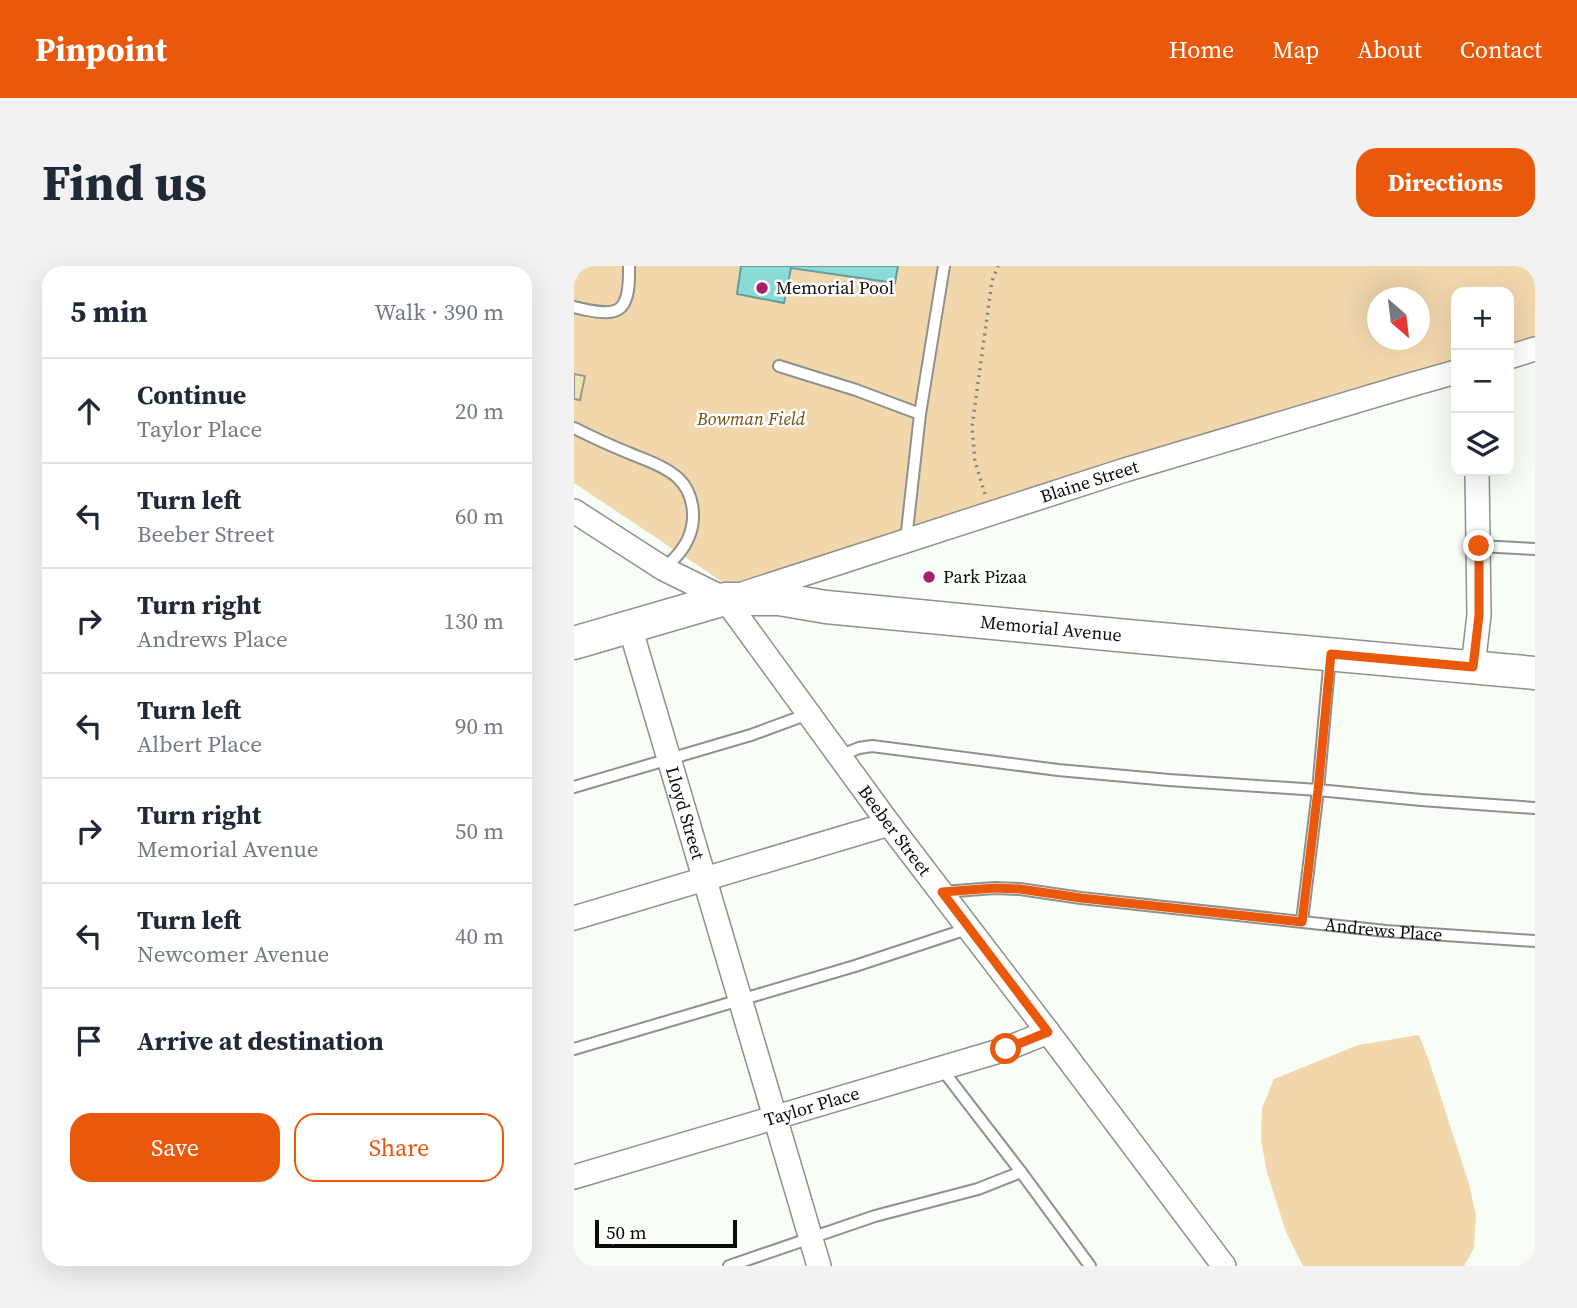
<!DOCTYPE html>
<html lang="en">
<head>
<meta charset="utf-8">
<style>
  :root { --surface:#fff; --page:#f2f2f3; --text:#1f2937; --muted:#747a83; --line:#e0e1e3; --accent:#ea580c }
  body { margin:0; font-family:"Source Serif 4",serif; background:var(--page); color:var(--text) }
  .controls { position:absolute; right:21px; top:21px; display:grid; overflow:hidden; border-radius:14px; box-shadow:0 7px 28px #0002 }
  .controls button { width:63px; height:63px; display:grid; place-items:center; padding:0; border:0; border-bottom:2px solid var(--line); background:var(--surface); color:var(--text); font:35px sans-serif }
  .compass { position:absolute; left:793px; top:21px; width:63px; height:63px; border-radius:50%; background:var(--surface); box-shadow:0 7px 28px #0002; rotate:152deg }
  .scale { position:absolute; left:21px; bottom:18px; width:142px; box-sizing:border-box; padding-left:7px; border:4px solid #0b0c0a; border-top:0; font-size:19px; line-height:24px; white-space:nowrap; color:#0b0c0a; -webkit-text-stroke:5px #fff; paint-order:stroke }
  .stop { position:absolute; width:21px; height:21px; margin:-16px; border:5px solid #ea580c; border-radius:50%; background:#fff }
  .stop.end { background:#ea580c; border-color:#fff; box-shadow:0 2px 7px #0008 }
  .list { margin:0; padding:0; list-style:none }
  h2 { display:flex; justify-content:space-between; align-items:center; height:91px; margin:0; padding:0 28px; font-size:30px }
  h2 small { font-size:23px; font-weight:400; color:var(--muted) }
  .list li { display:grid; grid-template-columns:46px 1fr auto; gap:21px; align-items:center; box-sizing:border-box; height:105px; padding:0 28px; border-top:2px solid var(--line) }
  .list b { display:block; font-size:26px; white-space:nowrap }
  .list p { margin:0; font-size:23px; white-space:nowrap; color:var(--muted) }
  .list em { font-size:23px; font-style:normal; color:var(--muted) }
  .actions { display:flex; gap:14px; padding:21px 28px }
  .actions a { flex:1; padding:16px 0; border:2px solid var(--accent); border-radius:21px; text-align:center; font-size:24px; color:var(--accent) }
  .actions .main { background:var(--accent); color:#fff }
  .icon { flex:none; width:38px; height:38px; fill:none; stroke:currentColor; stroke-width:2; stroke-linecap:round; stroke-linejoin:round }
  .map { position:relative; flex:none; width:961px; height:1000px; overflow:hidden; border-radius:21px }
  header { display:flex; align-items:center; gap:42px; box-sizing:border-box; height:98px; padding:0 35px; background:var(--accent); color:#fff }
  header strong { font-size:33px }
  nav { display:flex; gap:38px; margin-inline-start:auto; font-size:24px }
  .intro { display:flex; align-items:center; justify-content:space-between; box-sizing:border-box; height:168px; padding:0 42px }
  h1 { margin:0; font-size:49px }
  .button { padding:18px 32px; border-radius:21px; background:var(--accent); color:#fff; font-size:24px; font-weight:700 }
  main { display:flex; gap:42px; padding:0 42px }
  aside { flex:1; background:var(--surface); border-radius:21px; box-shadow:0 7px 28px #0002 }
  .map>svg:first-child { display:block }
</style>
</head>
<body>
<header>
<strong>Pinpoint</strong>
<nav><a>Home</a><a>Map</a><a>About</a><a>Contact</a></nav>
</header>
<div class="intro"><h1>Find us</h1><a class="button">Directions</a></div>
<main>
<aside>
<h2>5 min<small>Walk · 390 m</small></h2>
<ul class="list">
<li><svg class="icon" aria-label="ahead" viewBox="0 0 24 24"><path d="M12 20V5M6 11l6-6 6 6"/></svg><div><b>Continue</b><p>Taylor Place</p></div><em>20 m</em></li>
<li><svg class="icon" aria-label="left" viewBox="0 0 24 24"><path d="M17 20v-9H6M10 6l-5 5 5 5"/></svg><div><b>Turn left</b><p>Beeber Street</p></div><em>60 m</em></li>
<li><svg class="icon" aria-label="right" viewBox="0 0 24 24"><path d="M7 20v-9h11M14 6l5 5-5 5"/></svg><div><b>Turn right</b><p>Andrews Place</p></div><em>130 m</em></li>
<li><svg class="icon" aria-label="left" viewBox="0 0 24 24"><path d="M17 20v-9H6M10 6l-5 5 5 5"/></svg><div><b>Turn left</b><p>Albert Place</p></div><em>90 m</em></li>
<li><svg class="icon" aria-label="right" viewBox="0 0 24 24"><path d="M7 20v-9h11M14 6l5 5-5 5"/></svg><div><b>Turn right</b><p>Memorial Avenue</p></div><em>50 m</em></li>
<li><svg class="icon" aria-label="left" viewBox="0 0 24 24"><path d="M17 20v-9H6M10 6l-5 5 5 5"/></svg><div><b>Turn left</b><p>Newcomer Avenue</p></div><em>40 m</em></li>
<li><svg class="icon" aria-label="arrive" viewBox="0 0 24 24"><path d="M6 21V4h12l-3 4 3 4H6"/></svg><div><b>Arrive at destination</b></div></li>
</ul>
<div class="actions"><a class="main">Save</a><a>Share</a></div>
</aside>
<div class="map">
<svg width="961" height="1000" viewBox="0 0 961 1000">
  <rect width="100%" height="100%" fill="#f8fdf5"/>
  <g fill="#f2d7ad" fill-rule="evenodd">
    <path d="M0 0H961V71L935 79V26H882V95L153 319 0 217ZM804 32H846V74H804Z"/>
    <polygon points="845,769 856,798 895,918 902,949 900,982 890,1000 729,1000 712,966 693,906 687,874 688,842 700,813 784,779"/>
  </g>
  <polygon fill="#8adbd8" stroke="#649d9a" stroke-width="2" points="167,0 324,0 321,17 217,2 210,37 163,28"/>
  <polygon fill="#e9e8ab" stroke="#989891" stroke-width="2" points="0,108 11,110 6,134 0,133"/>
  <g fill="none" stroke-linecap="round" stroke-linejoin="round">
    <g stroke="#8e928c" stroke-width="14">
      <g id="lane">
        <path d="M0 41C45 52 56 49 55 0"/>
        <polyline points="205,100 282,124 346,148"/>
        <path d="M0 162C18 171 37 180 55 187 71 194 91 200 104 212 120 227 123 253 114 273 109 285 99 294 90 303"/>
        <polyline points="332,274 346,148 370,0"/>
        <polyline points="905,280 961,283"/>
        <polyline points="265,490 285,482 298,480 484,504 595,514 744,524 847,534 961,542"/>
        <polyline points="0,521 177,469 234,448"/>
        <path id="s1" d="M368 626 421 622 446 623 507 632 812 665 961 675"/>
        <polyline points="728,655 744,524 756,390"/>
        <polyline points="0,783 281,700 396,662"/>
        <polyline points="367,802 447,906 516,1000"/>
        <polyline points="155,1000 301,950 404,923 447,906"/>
      </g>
    </g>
    <g stroke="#8e928c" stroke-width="26">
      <g id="street">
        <polyline points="935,91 961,83"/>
        <path id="s2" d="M0 245 90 303 151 333 315 558 474 766 650 1000"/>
        <path id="s3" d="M171 327 551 204 836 119 882 106"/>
        <path id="s4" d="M56 361 245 1000"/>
        <polyline points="899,401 905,349 903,205"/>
        <polyline points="0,652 315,558"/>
        <path id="s5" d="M0 911 432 783 474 766"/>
      </g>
    </g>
    <g stroke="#8e928c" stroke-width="35">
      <g id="secondary">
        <path id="s6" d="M0 377 151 333H205L252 341 543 369 961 407"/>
      </g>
    </g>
    <polyline stroke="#848782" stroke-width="3.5" stroke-dasharray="2 5" stroke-linecap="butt" points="411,228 401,196 398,161 418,15 424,0"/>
    <use href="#lane" stroke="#fff" stroke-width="10"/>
    <use href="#street" stroke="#fff" stroke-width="23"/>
    <use href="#secondary" stroke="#fff" stroke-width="32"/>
  </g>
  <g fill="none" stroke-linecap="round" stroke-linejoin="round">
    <polyline stroke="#ea580c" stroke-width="9" points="432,783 474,766 368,626 421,622 446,623 507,632 728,656 744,524 757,388 899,401 905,349 905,280"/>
  </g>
  <g fill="#a61f68" stroke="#fff" stroke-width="2.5">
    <circle cx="188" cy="22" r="7"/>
    <circle cx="355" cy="311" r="7"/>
  </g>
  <g text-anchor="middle" stroke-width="5" stroke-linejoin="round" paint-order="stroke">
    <g font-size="18" fill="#0b0c0a" stroke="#fff" text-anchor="start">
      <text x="202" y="28">Memorial Pool</text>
      <text x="369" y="317">Park Pizaa</text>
    </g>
    <g font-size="18" font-style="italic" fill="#704f0f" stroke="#fff">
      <text x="177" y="159">Bowman Field</text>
    </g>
    <g font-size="18" fill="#0b0c0a" stroke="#fff">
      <text dy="6" stroke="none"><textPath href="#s3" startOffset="362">Blaine Street</textPath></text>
      <text dy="6" stroke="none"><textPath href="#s6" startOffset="485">Memorial Avenue</textPath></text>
      <text dy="6" stroke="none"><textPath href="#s4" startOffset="194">Lloyd Street</textPath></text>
      <text dy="6" stroke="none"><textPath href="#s2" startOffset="462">Beeber Street</textPath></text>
      <text dy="6" stroke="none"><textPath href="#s1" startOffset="444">Andrews Place</textPath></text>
      <text dy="6" stroke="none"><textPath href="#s5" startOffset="248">Taylor Place</textPath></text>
    </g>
  </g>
</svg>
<div class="controls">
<button>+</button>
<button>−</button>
<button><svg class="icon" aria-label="layers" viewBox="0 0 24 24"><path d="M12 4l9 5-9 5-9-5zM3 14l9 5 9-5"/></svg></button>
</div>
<svg class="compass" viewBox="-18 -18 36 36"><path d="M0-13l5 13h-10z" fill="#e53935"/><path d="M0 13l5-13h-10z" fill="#747a83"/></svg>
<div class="scale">50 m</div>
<div class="stop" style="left:432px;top:783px"></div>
<div class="stop end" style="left:905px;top:280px"></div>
</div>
</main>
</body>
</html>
